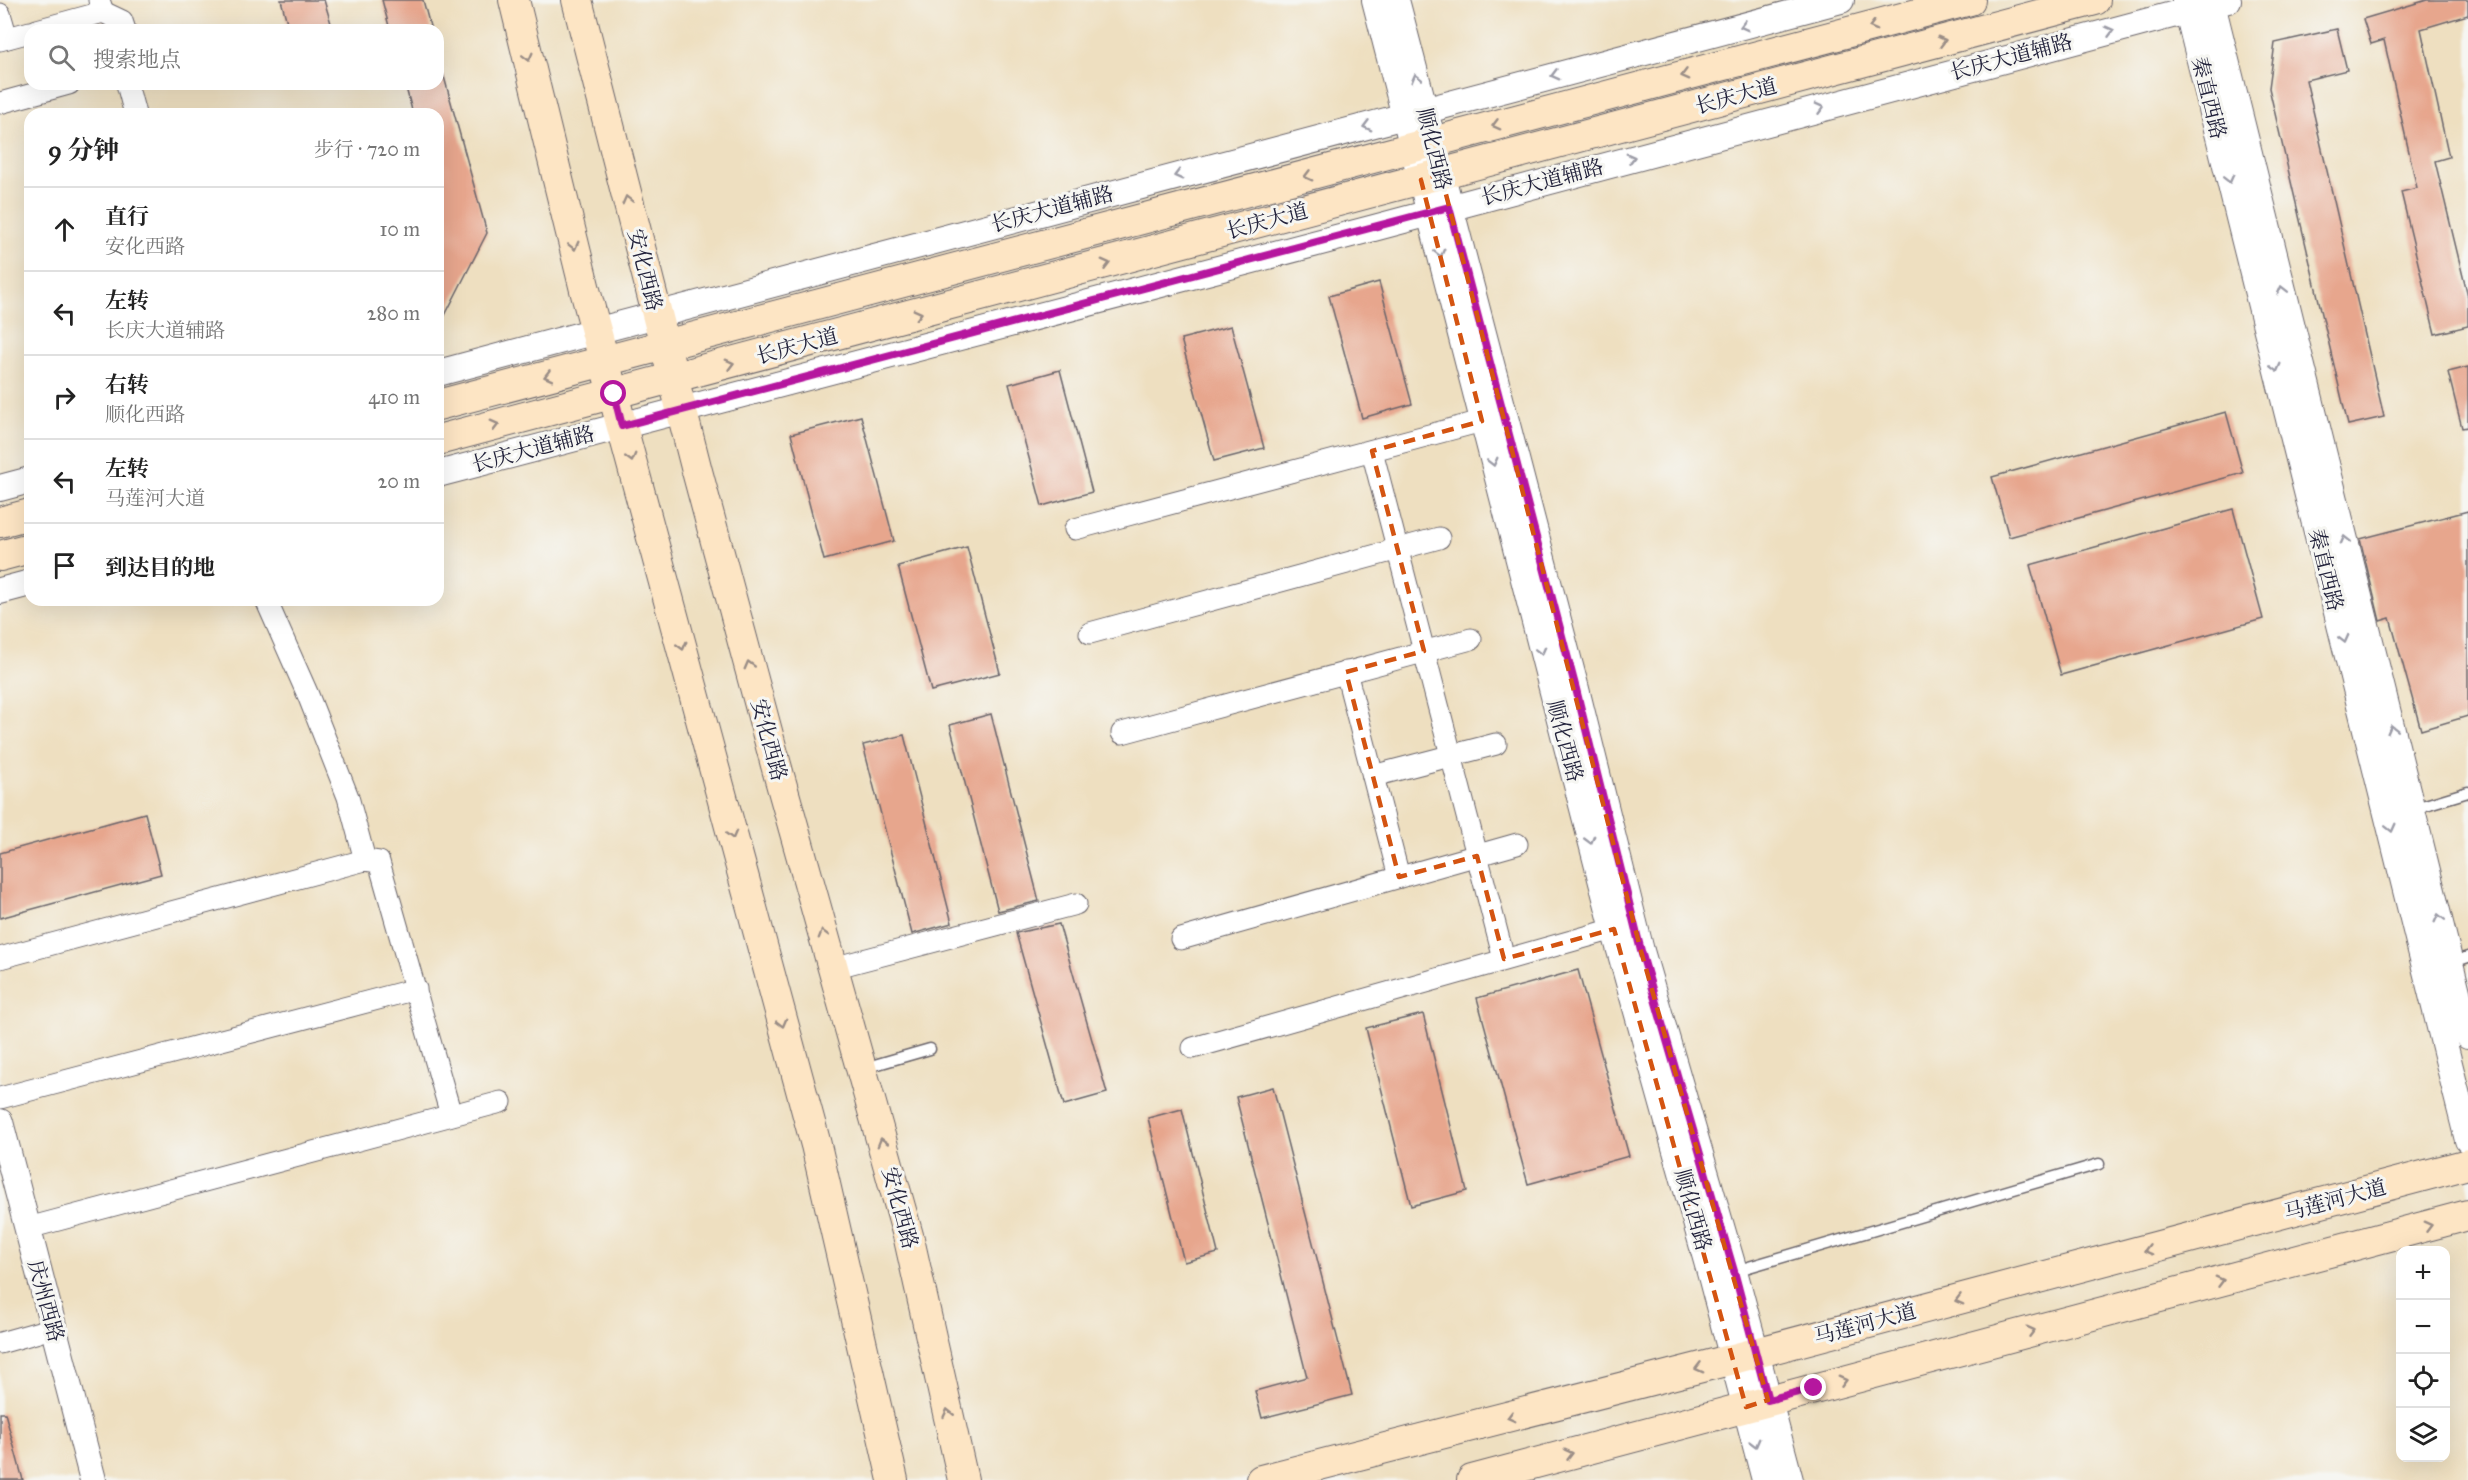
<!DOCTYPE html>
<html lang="zh">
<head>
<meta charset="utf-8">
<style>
  :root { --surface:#fff; --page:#f2f2f2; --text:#222; --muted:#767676; --line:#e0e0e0 }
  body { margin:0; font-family:"IM FELL Great Primer","Noto Serif SC",serif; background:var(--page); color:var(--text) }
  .controls { position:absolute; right:18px; bottom:18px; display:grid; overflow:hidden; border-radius:12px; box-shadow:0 6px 24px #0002 }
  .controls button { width:54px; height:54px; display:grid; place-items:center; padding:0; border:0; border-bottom:2px solid var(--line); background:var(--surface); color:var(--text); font:30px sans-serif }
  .stop { position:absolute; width:18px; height:18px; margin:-14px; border:4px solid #b5179e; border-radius:50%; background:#fff }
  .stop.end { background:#b5179e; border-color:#fff; box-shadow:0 2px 6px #0008 }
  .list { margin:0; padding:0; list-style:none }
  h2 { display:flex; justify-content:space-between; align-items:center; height:78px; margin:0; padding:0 24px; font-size:26px }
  h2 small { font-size:20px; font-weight:400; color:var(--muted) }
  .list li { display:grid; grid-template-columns:39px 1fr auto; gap:18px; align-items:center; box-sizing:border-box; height:84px; padding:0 24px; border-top:2px solid var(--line) }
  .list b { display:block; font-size:22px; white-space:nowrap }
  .list p { margin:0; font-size:20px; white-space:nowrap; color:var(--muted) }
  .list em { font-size:20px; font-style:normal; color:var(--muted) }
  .icon { flex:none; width:33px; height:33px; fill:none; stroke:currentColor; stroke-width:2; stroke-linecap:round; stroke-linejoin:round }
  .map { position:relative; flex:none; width:2468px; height:1480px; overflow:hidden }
  .search { position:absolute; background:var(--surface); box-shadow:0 6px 24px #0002; left:24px; top:24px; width:420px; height:66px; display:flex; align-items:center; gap:15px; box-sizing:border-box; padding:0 21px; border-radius:18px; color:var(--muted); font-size:22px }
  .panel { position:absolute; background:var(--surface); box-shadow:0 6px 24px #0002; left:24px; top:108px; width:420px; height:498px; border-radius:18px }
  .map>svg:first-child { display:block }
</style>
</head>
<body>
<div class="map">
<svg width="2468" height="1480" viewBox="0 0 2468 1480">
  <rect width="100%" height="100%" fill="#f6f6f2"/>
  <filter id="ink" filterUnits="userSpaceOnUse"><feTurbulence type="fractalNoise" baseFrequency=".0167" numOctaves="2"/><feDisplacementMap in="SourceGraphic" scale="12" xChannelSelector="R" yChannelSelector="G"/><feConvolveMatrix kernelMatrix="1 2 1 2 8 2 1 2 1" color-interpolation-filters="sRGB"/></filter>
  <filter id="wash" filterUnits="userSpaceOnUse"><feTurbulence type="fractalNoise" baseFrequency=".008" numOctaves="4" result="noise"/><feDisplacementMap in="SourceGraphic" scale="24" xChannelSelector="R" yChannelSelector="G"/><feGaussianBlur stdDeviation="1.35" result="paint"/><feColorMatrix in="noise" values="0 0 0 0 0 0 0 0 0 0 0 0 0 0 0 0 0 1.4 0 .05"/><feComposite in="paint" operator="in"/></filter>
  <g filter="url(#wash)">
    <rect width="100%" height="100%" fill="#eedfc0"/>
    <g id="blocks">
      <g fill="#e7a68d">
        <polygon points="281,0 324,0 333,30 289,30"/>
        <polygon points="382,0 423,0 431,30 390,30"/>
        <polygon points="2427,0 2468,0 2468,15 2421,29 2449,157 2435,161 2468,297 2468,326 2435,334 2401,192 2417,188 2384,40 2371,44 2363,19"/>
        <polygon points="2337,29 2347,70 2306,80 2384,417 2348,425 2269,88 2275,43"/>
        <polygon points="443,73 487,233 438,329 438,114 413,114 405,84 438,84 438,74"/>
        <polygon points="1379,282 1412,404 1362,418 1329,296"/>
        <polygon points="1231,326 1264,448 1214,461 1181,339"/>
        <polygon points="2468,367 2468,427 2462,428 2448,372"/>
        <polygon points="1060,370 1092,492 1042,506 1009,384"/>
        <polygon points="2226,412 2243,473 2009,537 1992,477"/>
        <polygon points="861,416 894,541 824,560 791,434"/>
        <polygon points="2233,509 2263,619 2061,675 2030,565"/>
        <polygon points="2468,511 2468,716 2421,730 2390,618 2380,621 2360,539"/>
        <polygon points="967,547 1000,673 931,691 898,566"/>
        <polygon points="991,714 1039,901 998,911 950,725"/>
        <polygon points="904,735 952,923 912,934 863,745"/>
        <polygon points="145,813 161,874 0,918 0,853"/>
        <polygon points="1059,924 1107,1093 1064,1105 1016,933"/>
        <polygon points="1578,970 1629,1156 1528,1184 1477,998"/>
        <polygon points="1423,1014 1467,1191 1411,1206 1366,1028"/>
        <polygon points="1273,1087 1352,1395 1262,1418 1255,1391 1307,1377 1236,1097"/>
        <polygon points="1182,1109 1218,1253 1184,1262 1148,1118"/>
        <polygon points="0,1413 5,1413 23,1480 0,1480"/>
      </g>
    </g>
  </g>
  <g filter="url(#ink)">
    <use href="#blocks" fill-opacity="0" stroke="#69646a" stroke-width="1.5"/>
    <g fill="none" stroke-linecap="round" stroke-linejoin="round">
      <g stroke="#69646a" stroke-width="13">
        <g id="service">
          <polyline points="2412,809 2468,792"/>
          <polyline points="2450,963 2468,957"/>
          <polyline points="864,1068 930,1049"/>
          <polyline points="1735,1271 2099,1164"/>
        </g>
      </g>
      <g stroke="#69646a" stroke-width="23">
        <g id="minor">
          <polyline points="103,12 122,21 125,30"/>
          <polyline points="0,14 7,38"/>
          <polyline points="37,30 103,12 99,0"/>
          <polyline points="0,40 30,32"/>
          <polyline points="127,84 135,114"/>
          <polyline points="0,103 69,84"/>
          <polyline points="1372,451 1504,959"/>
          <polyline points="1075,529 1482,421"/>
          <polyline points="266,600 308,695 348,797 365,860"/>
          <polyline points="1090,633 1439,538"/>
          <polyline points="1346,672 1399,877"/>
          <polyline points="1122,733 1471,639"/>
          <polyline points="1373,776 1496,744"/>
          <polyline points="1181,939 1517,844"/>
          <polyline points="0,958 365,860 379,862 451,1115"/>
          <polyline points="833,968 1076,904"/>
          <polyline points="1193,1048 1614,929"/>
          <polyline points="0,1098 416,989"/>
          <polyline points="28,1228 501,1102"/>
          <polyline points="0,1343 39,1332"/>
        </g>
      </g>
      <g stroke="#69646a" stroke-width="28">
        <g id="tertiary">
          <polyline points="1375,0 1614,929 1711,1276 1765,1480"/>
          <polyline points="1396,0 1576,689 1641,951 1734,1271 1790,1480"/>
          <polyline points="2185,0 2468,1140"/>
          <polyline points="2211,0 2468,1036"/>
          <polyline points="438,373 1841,0"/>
          <polyline points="438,474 1374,228 2228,0"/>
          <polyline points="0,488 30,480"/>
          <polyline points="0,591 30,583"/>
          <polyline points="0,1122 93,1480"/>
        </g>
      </g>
      <g stroke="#69646a" stroke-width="32">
        <g id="secondary">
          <polyline points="514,0 585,290 816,1145 893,1480"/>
          <polyline points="577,0 697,471 776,765 909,1239 963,1480"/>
          <polyline points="438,405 1970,0"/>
          <polyline points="438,440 2095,0"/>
          <polyline points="0,522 30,514"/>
          <polyline points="0,556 30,548"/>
          <polyline points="1261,1480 1733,1359 2468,1164"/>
          <polyline points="1472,1480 2468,1215"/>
        </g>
      </g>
      <use href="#service" stroke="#fff" stroke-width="10"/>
      <use href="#minor" stroke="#fff" stroke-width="21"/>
      <use href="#tertiary" stroke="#fff" stroke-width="26"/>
      <use href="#secondary" stroke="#fde5c4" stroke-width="30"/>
    </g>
    <defs><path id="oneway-chevron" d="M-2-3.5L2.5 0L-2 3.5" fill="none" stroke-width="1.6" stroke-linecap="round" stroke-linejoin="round" transform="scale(1.5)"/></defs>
    <g stroke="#9c9ca7">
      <use href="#oneway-chevron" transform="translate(1744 26) rotate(165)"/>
      <use href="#oneway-chevron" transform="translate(2110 31) rotate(-15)"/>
      <use href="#oneway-chevron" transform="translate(1555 75) rotate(165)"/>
      <use href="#oneway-chevron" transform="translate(1416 78) rotate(-104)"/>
      <use href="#oneway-chevron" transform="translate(1820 108) rotate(-15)"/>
      <use href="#oneway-chevron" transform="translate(1367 126) rotate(165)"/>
      <use href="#oneway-chevron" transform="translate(1631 158) rotate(-15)"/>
      <use href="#oneway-chevron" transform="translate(1178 175) rotate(165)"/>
      <use href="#oneway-chevron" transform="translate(2229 179) rotate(76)"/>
      <use href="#oneway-chevron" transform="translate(1440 253) rotate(76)"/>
      <use href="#oneway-chevron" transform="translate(2282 290) rotate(-104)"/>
      <use href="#oneway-chevron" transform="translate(2276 368) rotate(76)"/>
      <use href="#oneway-chevron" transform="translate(1493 462) rotate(76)"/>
      <use href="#oneway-chevron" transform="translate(2345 540) rotate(-104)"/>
      <use href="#oneway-chevron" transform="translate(2344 639) rotate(76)"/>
      <use href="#oneway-chevron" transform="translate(1541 651) rotate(76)"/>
      <use href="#oneway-chevron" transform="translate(2392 729) rotate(-104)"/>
      <use href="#oneway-chevron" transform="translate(2391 828) rotate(76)"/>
      <use href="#oneway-chevron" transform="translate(1590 840) rotate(75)"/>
      <use href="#oneway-chevron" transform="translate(2439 918) rotate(-104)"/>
      <use href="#oneway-chevron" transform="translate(1755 1443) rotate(75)"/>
    </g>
    <g stroke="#9a8d86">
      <use href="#oneway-chevron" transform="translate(1873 26) rotate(165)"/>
      <use href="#oneway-chevron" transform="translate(1942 41) rotate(-15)"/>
      <use href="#oneway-chevron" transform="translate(528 57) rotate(76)"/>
      <use href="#oneway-chevron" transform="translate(1685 75) rotate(165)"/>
      <use href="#oneway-chevron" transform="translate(1496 125) rotate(165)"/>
      <use href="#oneway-chevron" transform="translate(1308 176) rotate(165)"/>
      <use href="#oneway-chevron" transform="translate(627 200) rotate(-104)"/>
      <use href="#oneway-chevron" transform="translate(574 246) rotate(76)"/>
      <use href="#oneway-chevron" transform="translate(1106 264) rotate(-15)"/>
      <use href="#oneway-chevron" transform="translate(918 314) rotate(-15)"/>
      <use href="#oneway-chevron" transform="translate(730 364) rotate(-15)"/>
      <use href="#oneway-chevron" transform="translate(548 376) rotate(165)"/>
      <use href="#oneway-chevron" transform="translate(495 425) rotate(-15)"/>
      <use href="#oneway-chevron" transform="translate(631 458) rotate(75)"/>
      <use href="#oneway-chevron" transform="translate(682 646) rotate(75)"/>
      <use href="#oneway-chevron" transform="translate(749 665) rotate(-105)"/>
      <use href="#oneway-chevron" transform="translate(732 835) rotate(75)"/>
      <use href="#oneway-chevron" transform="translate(823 934) rotate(-106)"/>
      <use href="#oneway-chevron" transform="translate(782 1023) rotate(75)"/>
      <use href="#oneway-chevron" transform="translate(882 1142) rotate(-106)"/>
      <use href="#oneway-chevron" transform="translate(2428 1226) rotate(-15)"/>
      <use href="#oneway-chevron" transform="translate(2148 1250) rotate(165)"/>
      <use href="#oneway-chevron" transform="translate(2220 1281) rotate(-15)"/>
      <use href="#oneway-chevron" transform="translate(1959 1300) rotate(165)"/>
      <use href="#oneway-chevron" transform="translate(2031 1331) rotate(-15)"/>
      <use href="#oneway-chevron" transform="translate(1699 1368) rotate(165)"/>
      <use href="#oneway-chevron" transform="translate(1843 1381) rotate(-15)"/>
      <use href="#oneway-chevron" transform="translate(948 1413) rotate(-103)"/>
      <use href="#oneway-chevron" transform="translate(1511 1417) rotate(165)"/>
      <use href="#oneway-chevron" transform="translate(1569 1454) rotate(-15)"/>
    </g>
  </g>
  <g fill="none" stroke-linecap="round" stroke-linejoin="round" filter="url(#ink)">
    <polyline stroke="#b5179e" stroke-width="8" points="614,394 622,426 1449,207 1576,689 1641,951 1734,1271 1768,1400 1814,1388"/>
  </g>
  <path fill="none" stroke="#d45411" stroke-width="4.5" stroke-dasharray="12 8" stroke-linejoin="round" d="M1441 175 1641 951 1768 1400 1746 1407 1614 929 1504 959 1477 856 1399 877 1346 672 1424 651 1372 451 1482 421 1421 180Z"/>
  <g text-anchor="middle" stroke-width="6" stroke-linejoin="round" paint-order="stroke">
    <g font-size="21" fill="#22223b" stroke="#f6f6f2">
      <text transform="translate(2011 57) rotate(-15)" y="7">长庆大道辅路</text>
      <text transform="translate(1736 96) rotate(-15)" y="7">长庆大道</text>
      <text transform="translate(2209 98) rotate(76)" y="7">秦直西路</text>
      <text transform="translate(1434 149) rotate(76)" y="7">顺化西路</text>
      <text transform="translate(1542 182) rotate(-15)" y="7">长庆大道辅路</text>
      <text transform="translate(1052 209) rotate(-15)" y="7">长庆大道辅路</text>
      <text transform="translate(1267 221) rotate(-15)" y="7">长庆大道</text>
      <text transform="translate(645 270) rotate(76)" y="7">安化西路</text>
      <text transform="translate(797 346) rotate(-15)" y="7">长庆大道</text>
      <text transform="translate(533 449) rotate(-15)" y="7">长庆大道辅路</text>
      <text transform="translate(2326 570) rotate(76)" y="7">秦直西路</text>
      <text transform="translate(769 740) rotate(75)" y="7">安化西路</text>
      <text transform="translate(1565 741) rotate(75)" y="7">顺化西路</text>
      <text transform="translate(2335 1200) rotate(-15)" y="7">马莲河大道</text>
      <text transform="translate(900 1208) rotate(75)" y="7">安化西路</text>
      <text transform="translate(1693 1210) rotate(74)" y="7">顺化西路</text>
      <text transform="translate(46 1301) rotate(75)" y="7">庆州西路</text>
      <text transform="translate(1865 1324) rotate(-15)" y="7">马莲河大道</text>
    </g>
  </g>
</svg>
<div class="controls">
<button>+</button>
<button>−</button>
<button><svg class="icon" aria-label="locate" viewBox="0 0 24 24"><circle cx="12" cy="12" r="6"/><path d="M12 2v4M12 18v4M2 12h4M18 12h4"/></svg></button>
<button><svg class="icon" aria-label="layers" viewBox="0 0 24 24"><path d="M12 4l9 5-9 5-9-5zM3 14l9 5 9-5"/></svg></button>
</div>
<div class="stop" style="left:614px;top:394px"></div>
<div class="stop end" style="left:1814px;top:1388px"></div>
<div class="search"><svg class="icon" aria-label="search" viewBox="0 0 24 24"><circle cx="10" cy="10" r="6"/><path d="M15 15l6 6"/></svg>搜索地点</div>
<section class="panel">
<h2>9 分钟<small>步行 · 720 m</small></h2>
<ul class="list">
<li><svg class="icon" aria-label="ahead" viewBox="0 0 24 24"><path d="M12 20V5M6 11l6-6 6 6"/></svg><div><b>直行</b><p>安化西路</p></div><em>10 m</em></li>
<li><svg class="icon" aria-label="left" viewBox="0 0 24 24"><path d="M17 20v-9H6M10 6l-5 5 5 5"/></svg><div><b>左转</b><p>长庆大道辅路</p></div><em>280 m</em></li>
<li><svg class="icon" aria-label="right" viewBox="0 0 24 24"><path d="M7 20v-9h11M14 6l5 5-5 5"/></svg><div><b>右转</b><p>顺化西路</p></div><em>410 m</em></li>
<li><svg class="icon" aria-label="left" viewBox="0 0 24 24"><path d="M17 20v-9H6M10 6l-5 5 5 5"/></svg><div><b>左转</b><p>马莲河大道</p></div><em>20 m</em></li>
<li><svg class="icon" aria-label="arrive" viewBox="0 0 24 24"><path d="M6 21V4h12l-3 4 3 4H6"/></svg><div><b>到达目的地</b></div></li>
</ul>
</section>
</div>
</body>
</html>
